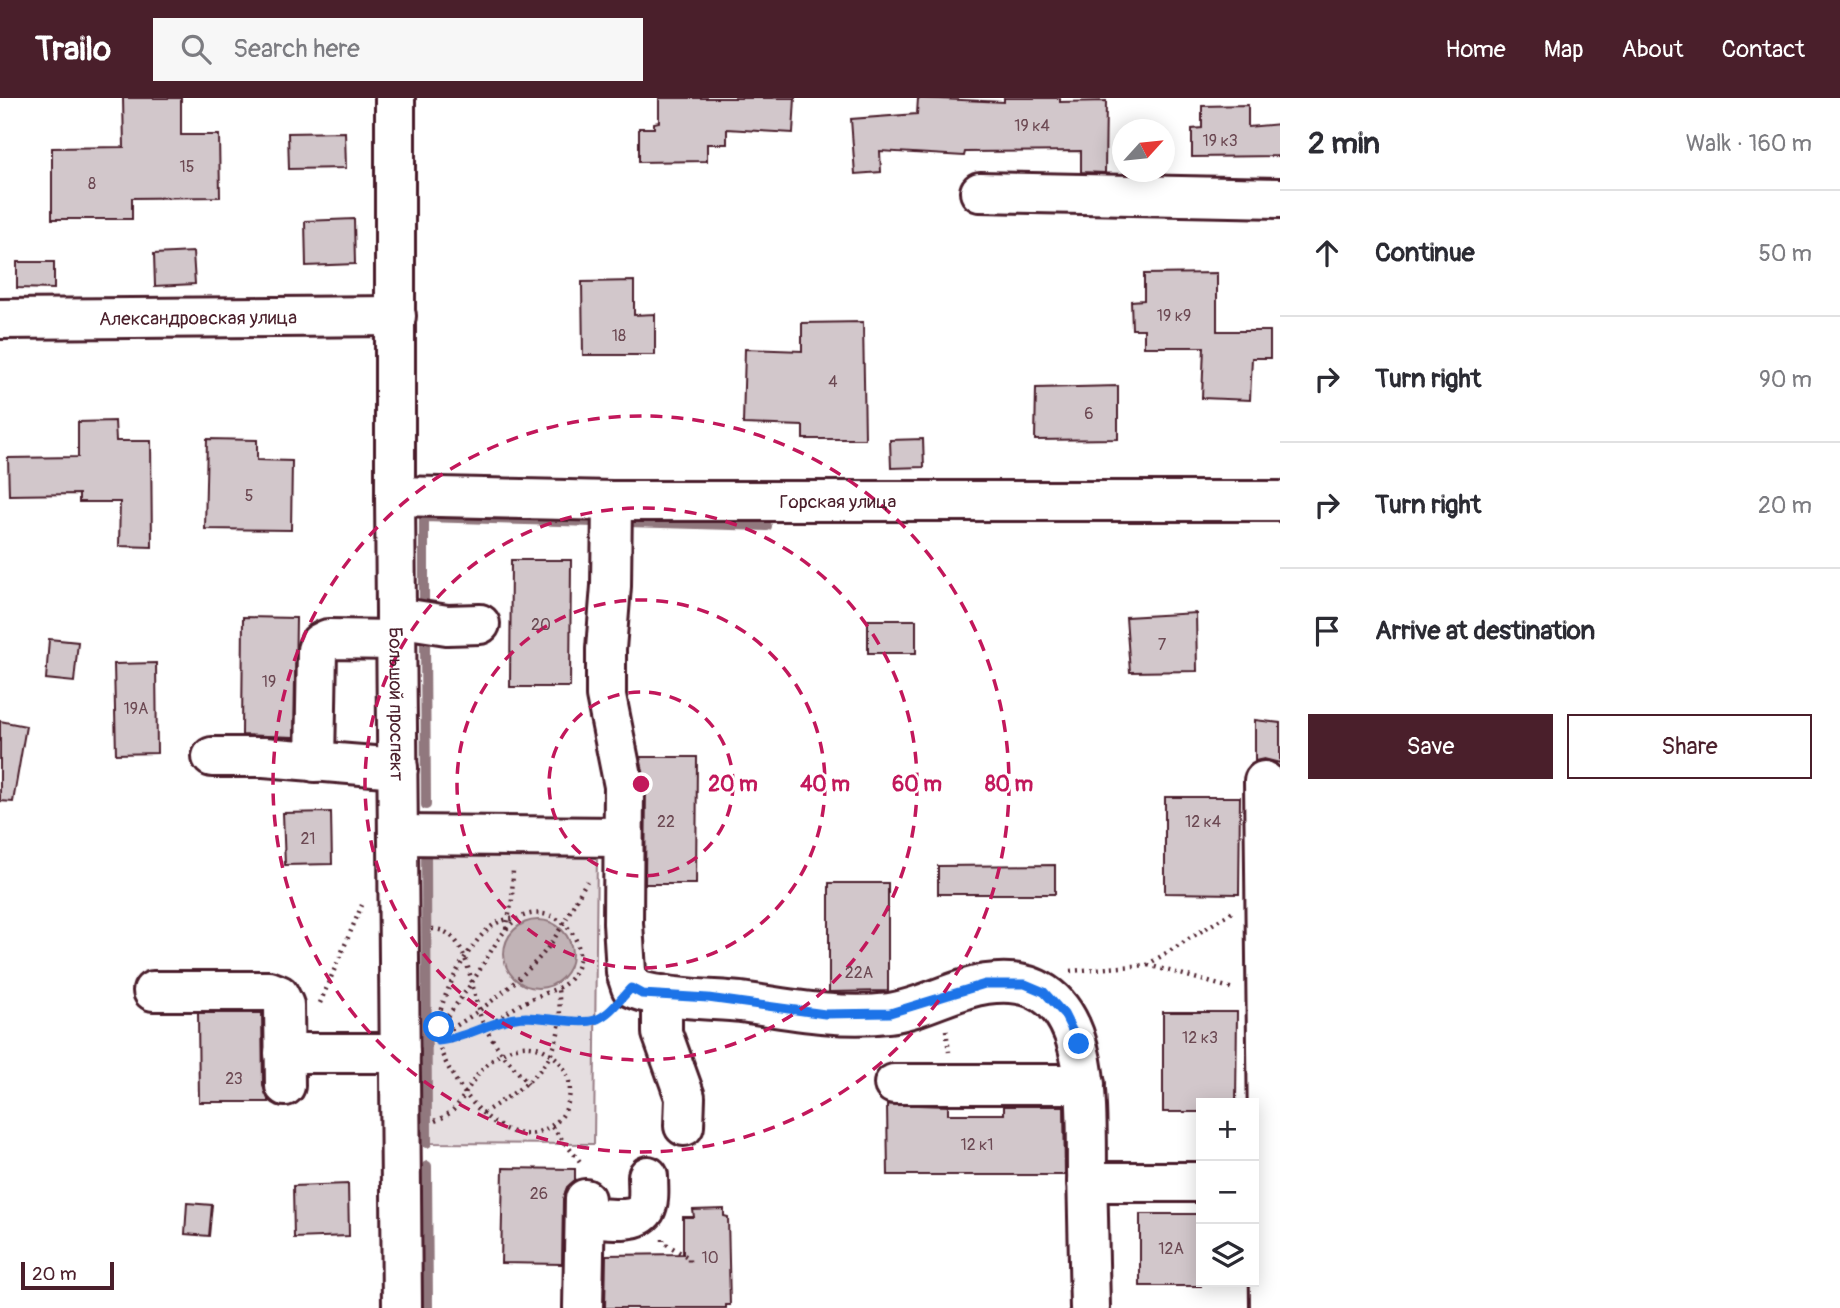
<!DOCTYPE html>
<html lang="en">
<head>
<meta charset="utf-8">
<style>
  :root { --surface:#fff; --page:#f7f7f7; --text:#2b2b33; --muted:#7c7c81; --line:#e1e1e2; --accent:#4a1f2b }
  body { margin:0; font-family:Pangolin,sans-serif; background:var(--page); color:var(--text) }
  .controls { position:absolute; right:21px; bottom:21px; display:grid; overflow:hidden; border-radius:0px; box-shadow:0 4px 18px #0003 }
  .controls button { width:63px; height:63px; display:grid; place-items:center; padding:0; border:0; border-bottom:2px solid var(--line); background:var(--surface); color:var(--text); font:35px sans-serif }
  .compass { position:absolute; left:1112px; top:21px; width:63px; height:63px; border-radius:50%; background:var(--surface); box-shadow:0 4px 18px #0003; rotate:63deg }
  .scale { position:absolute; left:21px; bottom:18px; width:93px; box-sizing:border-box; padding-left:7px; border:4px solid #4a1f2b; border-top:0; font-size:19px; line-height:24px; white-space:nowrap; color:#4a1f2b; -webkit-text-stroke:5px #fff; paint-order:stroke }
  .stop { position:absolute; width:21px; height:21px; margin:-16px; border:5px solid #1a73e8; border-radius:50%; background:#fff }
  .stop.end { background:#1a73e8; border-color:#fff; box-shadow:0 2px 7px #0008 }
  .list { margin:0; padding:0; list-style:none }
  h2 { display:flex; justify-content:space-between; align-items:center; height:91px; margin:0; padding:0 28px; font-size:30px }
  h2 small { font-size:23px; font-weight:400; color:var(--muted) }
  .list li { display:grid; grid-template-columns:46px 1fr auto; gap:21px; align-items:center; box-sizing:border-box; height:126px; padding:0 28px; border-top:2px solid var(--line) }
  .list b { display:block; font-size:26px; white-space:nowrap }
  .list em { font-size:23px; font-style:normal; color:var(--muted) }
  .actions { display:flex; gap:14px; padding:21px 28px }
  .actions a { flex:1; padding:16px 0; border:2px solid var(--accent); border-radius:0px; text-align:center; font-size:24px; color:var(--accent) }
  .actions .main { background:var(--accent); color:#fff }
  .icon { flex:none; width:38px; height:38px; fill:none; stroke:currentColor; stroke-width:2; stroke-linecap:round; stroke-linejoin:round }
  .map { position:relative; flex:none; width:1280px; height:1210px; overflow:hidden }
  header { display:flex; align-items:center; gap:42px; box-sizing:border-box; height:98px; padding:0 35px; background:var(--accent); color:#fff }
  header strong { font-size:33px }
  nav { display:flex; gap:38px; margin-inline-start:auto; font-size:24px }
  .search { width:490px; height:63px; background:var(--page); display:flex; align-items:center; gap:18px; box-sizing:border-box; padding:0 24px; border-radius:0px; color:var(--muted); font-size:26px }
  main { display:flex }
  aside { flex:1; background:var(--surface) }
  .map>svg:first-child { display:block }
</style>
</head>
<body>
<header>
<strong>Trailo</strong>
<div class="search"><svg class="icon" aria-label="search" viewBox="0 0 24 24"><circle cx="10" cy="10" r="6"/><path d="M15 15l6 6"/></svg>Search here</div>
<nav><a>Home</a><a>Map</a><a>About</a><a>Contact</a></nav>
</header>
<main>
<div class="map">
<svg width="1280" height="1210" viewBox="0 0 1280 1210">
  <rect width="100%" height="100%" fill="#fff"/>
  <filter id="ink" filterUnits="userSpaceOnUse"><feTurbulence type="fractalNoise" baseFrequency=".0143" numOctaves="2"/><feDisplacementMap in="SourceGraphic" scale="14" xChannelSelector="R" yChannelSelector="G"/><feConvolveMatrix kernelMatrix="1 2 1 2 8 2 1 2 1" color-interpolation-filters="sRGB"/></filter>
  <g filter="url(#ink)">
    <polygon fill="#e5dee0" stroke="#987e86" stroke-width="2" points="426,748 597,750 594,1046 427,1045"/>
    <circle fill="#c1b3b6" stroke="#91787e" stroke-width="2" cx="538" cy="856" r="34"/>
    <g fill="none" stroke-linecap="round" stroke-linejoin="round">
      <g stroke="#91787e" stroke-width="10">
        <polyline points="627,424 767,428"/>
        <polyline points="424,504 424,419 594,424"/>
        <polyline points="425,539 426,707"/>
        <polyline points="426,748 427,1045"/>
        <polyline points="427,1068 428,1210"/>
      </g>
    </g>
    <g fill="#d2c7cb" stroke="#4a1f2b" stroke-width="2">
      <polygon points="123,0 181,0 181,37 219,37 220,99 132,100 132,121 52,121 52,50 124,49"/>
      <polygon points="659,0 795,0 793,35 727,31 727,46 707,46 707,63 639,64 639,30 654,30 654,25 659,24"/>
      <polygon points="918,0 1004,4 1004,0 1060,0 1060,4 1106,3 1105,75 1081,74 1081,53 965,54 964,58 880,53 881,74 855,76 851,21 917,16"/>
      <polygon points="1248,7 1248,29 1280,26 1280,58 1192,59 1192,31 1202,30 1202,8"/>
      <polygon points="345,34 346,70 289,71 288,35"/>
      <polygon points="354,121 355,166 306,168 305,123"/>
      <polygon points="193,154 195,186 155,188 154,156"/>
      <polygon points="17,164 54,164 54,191 17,190"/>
      <polygon points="1217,175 1217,233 1270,233 1270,260 1252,260 1250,302 1202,300 1204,249 1144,249 1144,231 1132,231 1131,203 1144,202 1144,176"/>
      <polygon points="634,183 634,217 655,216 655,257 583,257 582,184"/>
      <polygon points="863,224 865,341 803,341 803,328 743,326 745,251 802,253 802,225"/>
      <polygon points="1118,288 1118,341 1035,342 1036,290"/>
      <polygon points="115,323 116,343 151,343 152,449 119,448 120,404 79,404 79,396 9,397 8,360 78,359 78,324"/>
      <polygon points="207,341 257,342 257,362 292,363 291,432 205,431"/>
      <polygon points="923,341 924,369 891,370 890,342"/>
      <polygon points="511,462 571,462 570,589 510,589"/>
      <polygon points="1196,515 1197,573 1130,574 1126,519"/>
      <polygon points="243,519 296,520 294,639 242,637"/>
      <rect x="868" y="522" width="48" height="33"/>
      <polygon points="49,541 78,544 74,584 46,581"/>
      <polygon points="156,565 157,655 116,656 114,566"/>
      <polygon points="1255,622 1280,625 1280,665 1264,661 1255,663"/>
      <polygon points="0,623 26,628 13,704 0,703"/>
      <polygon points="640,659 697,659 696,786 645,786 646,688"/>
      <polygon points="1165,699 1240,699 1239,796 1165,795"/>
      <polygon points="331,714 332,766 285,767 283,715"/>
      <polygon points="1055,767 1055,796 938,796 938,768"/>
      <polygon points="829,785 888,785 888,893 829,894"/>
      <polygon points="1163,914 1237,914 1236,1005 1201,1005 1201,1014 1163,1014"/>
      <polygon points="198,915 262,915 263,988 269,1004 199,1004"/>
      <polygon points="887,1006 948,1008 948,1016 1004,1016 1004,1008 1064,1008 1065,1077 888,1077"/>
      <polygon points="503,1070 575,1071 575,1082 567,1089 563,1101 562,1166 501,1165"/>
      <polygon points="348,1086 349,1138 294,1140 293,1088"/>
      <polygon points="187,1105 212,1107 209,1138 185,1136"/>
      <polygon points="724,1111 724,1118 728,1119 730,1207 726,1207 726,1210 605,1210 606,1157 683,1156 683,1119 694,1119 693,1112"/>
      <rect x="1140" y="1116" width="61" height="72"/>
    </g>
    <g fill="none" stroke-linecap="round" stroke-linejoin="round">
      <g stroke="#4a1f2b" stroke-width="44">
        <g id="minor">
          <path id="s1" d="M395 0V398L402 1210"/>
          <polyline points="980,94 1280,100"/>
          <path id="s2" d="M0 221 396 218"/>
          <path id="s3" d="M395 398 612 403H1280"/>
          <path d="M612 403 611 488 606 551V598L624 688 623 825 626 874 631 889C651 901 714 901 741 904 789 911 840 921 889 915 922 911 953 891 986 886 1095 870 1086 999 1087 1072 1088 1118 1089 1164 1090 1210"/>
          <polyline points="396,519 447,527 480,526"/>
          <polyline points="212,659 264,659 398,670"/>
          <polyline points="315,664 317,552 320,545 328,541 396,542"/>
          <polyline points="1264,683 1270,1210"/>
          <polyline points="398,737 623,739"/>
          <polyline points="153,893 269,893 279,897 284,907 285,988"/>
          <polyline points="662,897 662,935 685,999 684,1028"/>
          <polyline points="284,955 400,955"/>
          <polyline points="894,986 1085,986"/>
          <polyline points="1087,1084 1201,1084"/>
          <path d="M585 1119C600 1119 635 1127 645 1112 650 1103 648 1088 648 1078"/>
          <polyline points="583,1210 585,1101"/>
        </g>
      </g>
      <g stroke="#4a1f2b" stroke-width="4.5" stroke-dasharray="2 5" stroke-linecap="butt">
        <path d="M432 831C473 831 470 903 485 929 496 950 513 968 528 986"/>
        <polyline points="506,831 512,802 513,770"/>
        <polyline points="1148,867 1234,891"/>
        <polyline points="1070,873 1147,867 1232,814"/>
        <polyline points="320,905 362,807"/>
        <path d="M439 929C451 913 464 897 474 881 486 864 501 830 519 820 557 800 599 850 569 882 561 891 551 892 541 897 523 904 509 912 495 924"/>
        <polyline points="946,932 949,954"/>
        <path d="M439 938C476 917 513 889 542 857 560 836 573 806 587 783"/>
        <polyline points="436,943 452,942 510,921 527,919 594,923 609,913"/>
        <path d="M483 1015C536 982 568 960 558 892"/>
        <path d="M435 1023C442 1020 448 1017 453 1012 464 1001 470 984 481 973 496 956 519 941 542 951 554 957 562 964 567 977 572 989 570 1001 565 1013 560 1023 551 1029 541 1033 498 1052 447 980 438 944 432 919 454 875 468 855 481 837 494 819 517 821"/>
        <polyline points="552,1029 582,1066"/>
        <polyline points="663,1141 663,1144 689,1160 689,1168"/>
      </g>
      <use href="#minor" stroke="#fff" stroke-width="38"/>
    </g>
  </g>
  <g fill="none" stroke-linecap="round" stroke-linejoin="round" filter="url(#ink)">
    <path stroke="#1a73e8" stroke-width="9" d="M439 929 438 943C469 940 494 920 526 919 543 919 582 927 595 922 610 917 621 900 631 890L642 896 708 900 825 916 890 915 985 886H1025L1044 894 1064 916 1079 946"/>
  </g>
  <g fill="none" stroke="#c2185b" stroke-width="3.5" stroke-dasharray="12 9">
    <circle cx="641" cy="686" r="92"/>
    <circle cx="641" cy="686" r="184"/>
    <circle cx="641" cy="686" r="276"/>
    <circle cx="641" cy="686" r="368"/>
  </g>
  <g text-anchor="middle" stroke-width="5" stroke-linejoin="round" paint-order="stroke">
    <g font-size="16" fill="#6c4953">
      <text x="1032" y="33">19 к4</text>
      <text x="1220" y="48">19 к3</text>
      <text x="187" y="74">15</text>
      <text x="92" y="91">8</text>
      <text x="1174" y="223">19 к9</text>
      <text x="619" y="243">18</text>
      <text x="833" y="289">4</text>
      <text x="1089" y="321">6</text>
      <text x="249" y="403">5</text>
      <text x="541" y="532">20</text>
      <text x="1162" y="552">7</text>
      <text x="269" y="589">19</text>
      <text x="136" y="616">19А</text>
      <text x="666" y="729">22</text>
      <text x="1203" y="729">12 к4</text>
      <text x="308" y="746">21</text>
      <text x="859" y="880">22А</text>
      <text x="1200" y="945">12 к3</text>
      <text x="234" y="986">23</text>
      <text x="977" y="1052">12 к1</text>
      <text x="539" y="1101">26</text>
      <text x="1171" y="1156">12А</text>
      <text x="710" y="1165">10</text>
    </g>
    <g font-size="19" fill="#4a1f2b" stroke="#fff">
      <text dy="7" stroke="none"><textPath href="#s2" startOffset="198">Александровская улица</textPath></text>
      <text dy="7" stroke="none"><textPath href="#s3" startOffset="443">Горская улица</textPath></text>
      <text dy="7" stroke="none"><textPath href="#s1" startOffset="606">Большой проспект</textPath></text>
    </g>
  </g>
  <circle cx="641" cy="686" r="10" fill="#c2185b" stroke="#fff" stroke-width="3.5"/>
  <g font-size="21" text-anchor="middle" font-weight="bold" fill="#c2185b" stroke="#fff" stroke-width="5" stroke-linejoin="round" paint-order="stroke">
    <text x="733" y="693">20 m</text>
    <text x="825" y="693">40 m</text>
    <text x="917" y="693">60 m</text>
    <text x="1009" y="693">80 m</text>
  </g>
</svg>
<div class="controls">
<button>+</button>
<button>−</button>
<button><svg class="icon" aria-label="layers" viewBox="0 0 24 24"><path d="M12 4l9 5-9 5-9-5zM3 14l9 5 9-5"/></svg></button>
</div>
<svg class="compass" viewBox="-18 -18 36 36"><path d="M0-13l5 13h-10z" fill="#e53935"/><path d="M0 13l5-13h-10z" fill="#7c7c81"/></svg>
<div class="scale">20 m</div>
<div class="stop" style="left:439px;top:929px"></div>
<div class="stop end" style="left:1079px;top:946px"></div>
</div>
<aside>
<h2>2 min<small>Walk · 160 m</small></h2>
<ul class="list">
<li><svg class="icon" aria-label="ahead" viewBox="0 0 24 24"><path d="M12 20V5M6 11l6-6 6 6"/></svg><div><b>Continue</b></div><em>50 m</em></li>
<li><svg class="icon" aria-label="right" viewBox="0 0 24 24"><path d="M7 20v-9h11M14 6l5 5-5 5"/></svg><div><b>Turn right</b></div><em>90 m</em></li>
<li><svg class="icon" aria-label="right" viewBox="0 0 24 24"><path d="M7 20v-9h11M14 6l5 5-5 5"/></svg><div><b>Turn right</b></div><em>20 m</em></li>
<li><svg class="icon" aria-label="arrive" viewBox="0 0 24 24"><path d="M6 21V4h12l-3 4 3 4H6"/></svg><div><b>Arrive at destination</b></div></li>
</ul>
<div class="actions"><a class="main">Save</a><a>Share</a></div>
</aside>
</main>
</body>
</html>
